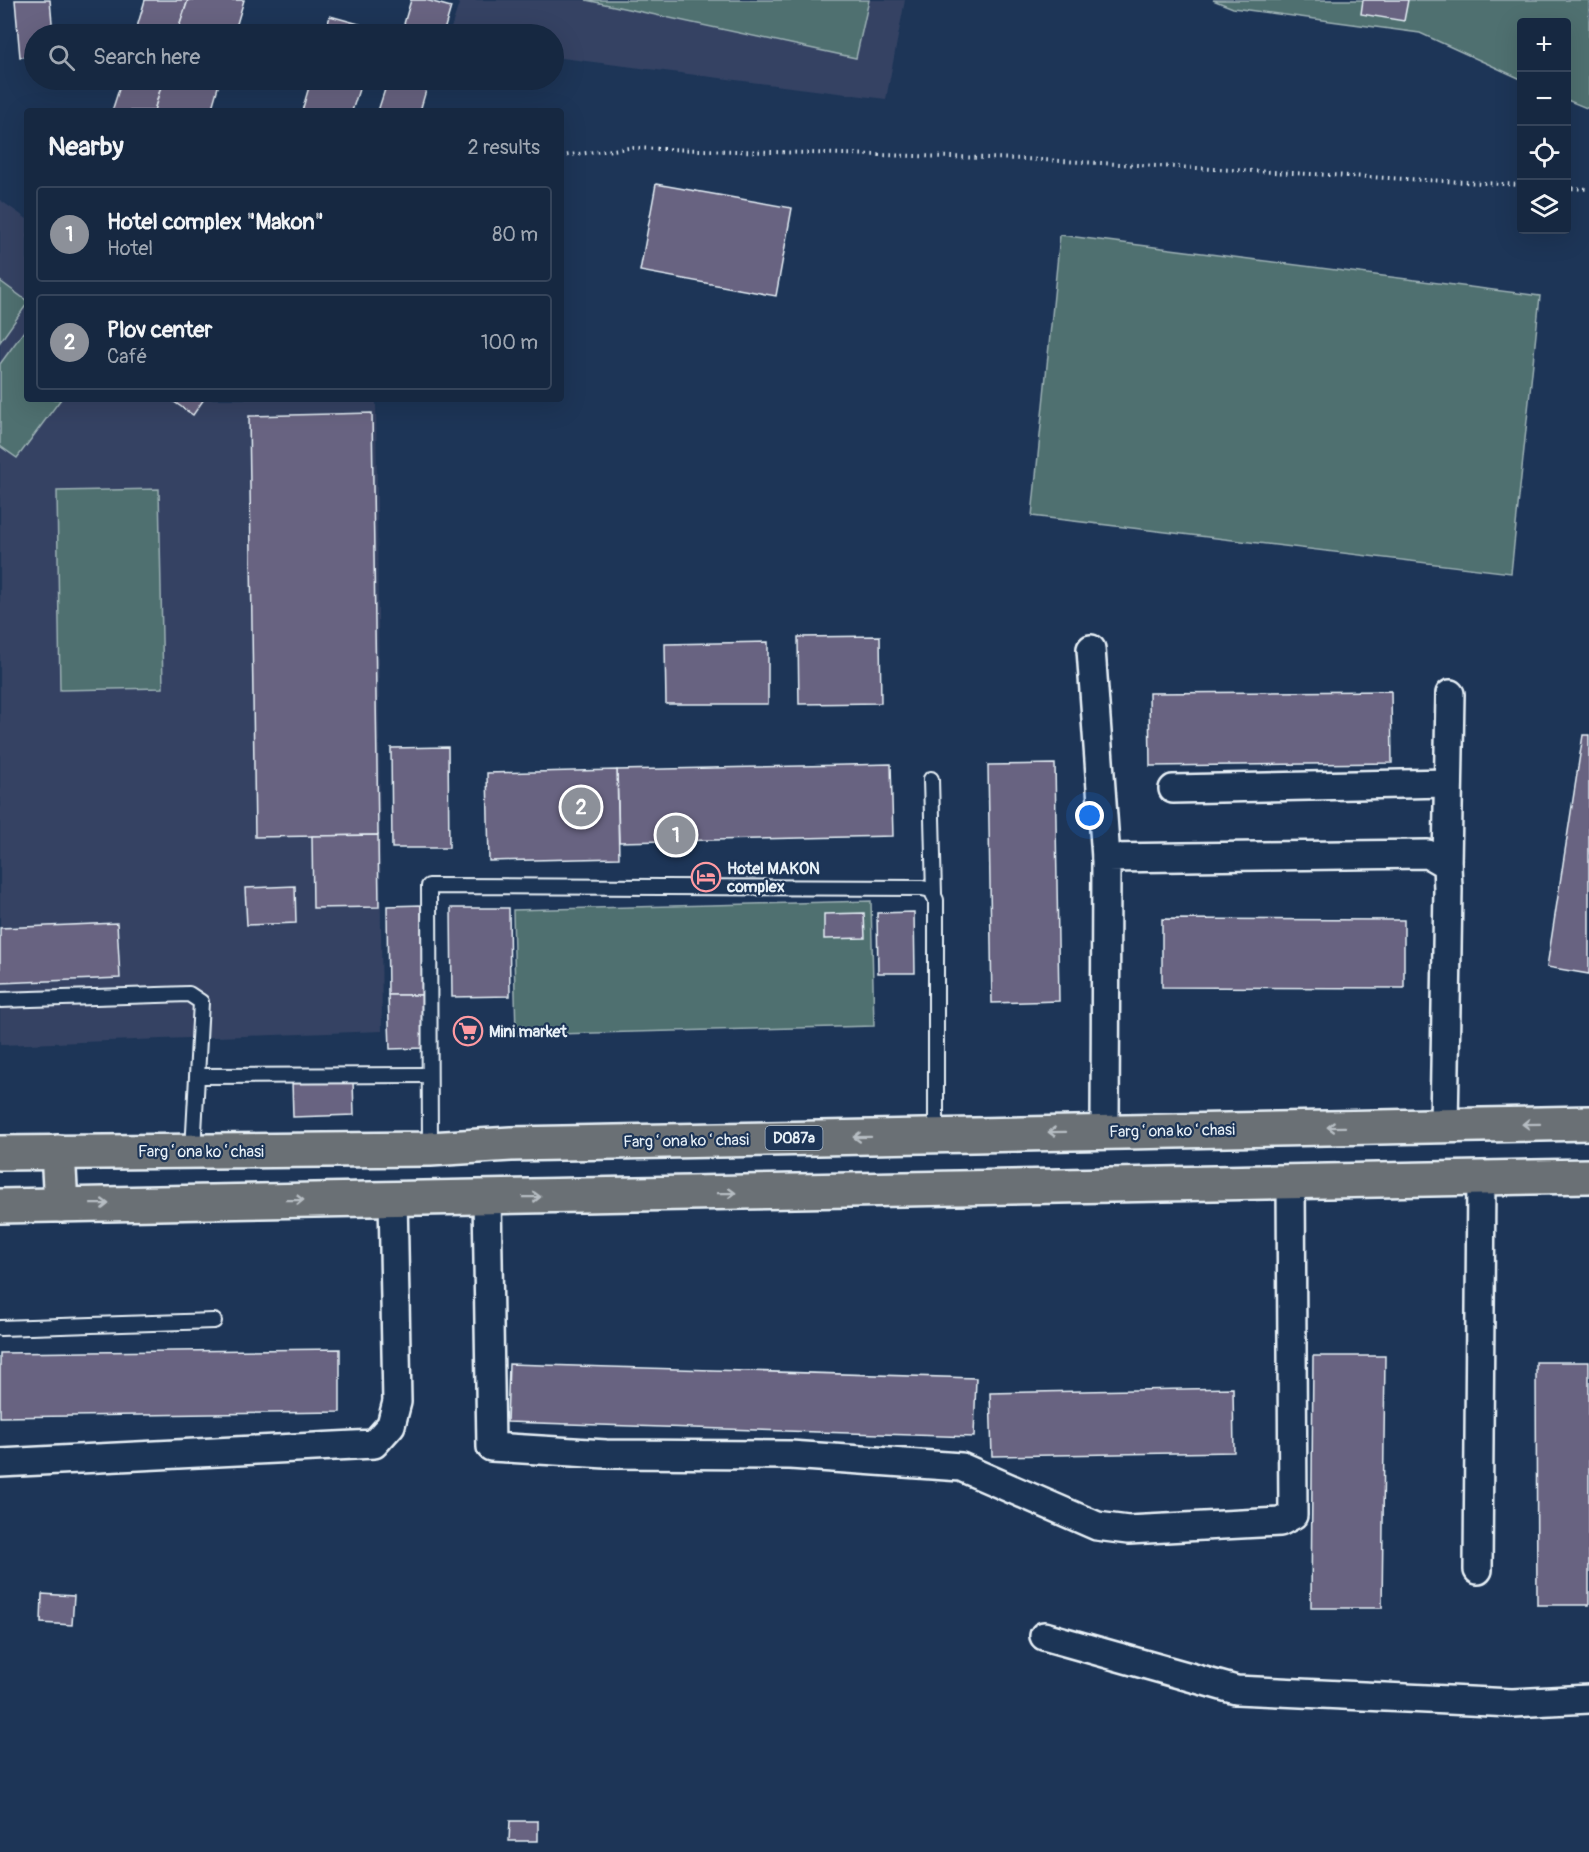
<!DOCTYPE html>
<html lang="en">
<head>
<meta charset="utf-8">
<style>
  :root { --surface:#162841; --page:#1f3048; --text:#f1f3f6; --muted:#9ea6b1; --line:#35445a; --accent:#8c9099 }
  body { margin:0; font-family:Pangolin,sans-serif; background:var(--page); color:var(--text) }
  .controls { position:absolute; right:18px; top:18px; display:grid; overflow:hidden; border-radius:6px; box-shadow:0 6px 24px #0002 }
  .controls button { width:54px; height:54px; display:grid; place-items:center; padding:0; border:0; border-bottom:2px solid var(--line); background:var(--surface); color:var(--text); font:30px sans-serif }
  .you { position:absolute; left:1090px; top:816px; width:21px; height:21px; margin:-15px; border:4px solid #fff; border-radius:50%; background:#1a73e8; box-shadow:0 0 0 9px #1a73e833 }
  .badge { display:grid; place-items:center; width:39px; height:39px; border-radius:50%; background:var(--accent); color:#fff; font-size:20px; font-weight:700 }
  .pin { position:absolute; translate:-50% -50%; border:3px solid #fff; box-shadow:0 2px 6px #0006 }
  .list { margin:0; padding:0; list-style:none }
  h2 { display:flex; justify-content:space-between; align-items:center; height:78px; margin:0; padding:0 24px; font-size:26px }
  h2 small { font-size:20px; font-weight:400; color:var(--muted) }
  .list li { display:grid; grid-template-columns:39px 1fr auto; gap:18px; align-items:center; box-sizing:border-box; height:96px; margin:0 12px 12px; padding:0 12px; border:2px solid var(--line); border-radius:6px }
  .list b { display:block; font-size:22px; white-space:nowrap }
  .list p { margin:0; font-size:20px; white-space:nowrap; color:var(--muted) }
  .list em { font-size:20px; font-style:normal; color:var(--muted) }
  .icon { flex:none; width:33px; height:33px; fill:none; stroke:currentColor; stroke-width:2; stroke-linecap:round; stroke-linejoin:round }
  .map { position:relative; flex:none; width:1589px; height:1852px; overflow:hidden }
  .search { position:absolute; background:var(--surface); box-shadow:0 6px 24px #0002; left:24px; top:24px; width:540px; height:66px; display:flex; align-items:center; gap:15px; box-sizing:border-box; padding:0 21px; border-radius:33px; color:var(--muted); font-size:22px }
  .panel { position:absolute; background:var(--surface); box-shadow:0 6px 24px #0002; left:24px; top:108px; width:540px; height:294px; border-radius:6px }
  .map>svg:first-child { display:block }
</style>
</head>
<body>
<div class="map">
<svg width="1589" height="1852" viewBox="0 0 1589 1852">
  <rect width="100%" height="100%" fill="#1d3557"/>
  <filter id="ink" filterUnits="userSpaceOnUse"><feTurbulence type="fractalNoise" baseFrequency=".0167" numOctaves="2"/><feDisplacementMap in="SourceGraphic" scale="12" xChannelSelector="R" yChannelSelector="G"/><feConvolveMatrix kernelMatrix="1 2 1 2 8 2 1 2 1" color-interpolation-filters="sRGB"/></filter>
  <g filter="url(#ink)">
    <g fill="#344364">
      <polygon points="454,0 905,0 886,99 554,57 554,34 449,34 459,4"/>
      <polygon points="0,200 27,219 27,399 376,399 382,1031 0,1045"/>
    </g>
    <g fill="#4f7070" stroke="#9cb0b4" stroke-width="1.5">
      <polygon points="586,0 869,0 856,58"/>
      <polygon points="1213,0 1589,0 1589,109 1567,100 1566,22 1522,22 1521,79 1420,33 1233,8"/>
      <polygon points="1060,235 1540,296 1511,573 1032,516"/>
      <polygon points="0,281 27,301 27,304 0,342"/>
      <polygon points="27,327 27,399 61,399 17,458 0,446 0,364"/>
      <polygon points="159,489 163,688 60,690 57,491"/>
      <polygon points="871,901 874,1026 516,1035 513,910"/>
    </g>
    <g fill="#686481" stroke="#e8f1f8" stroke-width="1.5">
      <polygon points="15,0 50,0 53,34 34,34 34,56 20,57"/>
      <polygon points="145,0 188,0 177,34 135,34"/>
      <polygon points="188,0 244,0 234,34 192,34 178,30"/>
      <polygon points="411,0 426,0 451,7 443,34 401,34"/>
      <polygon points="1363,0 1408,0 1404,21 1361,14"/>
      <polygon points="330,16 377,29 375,34 325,34"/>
      <polygon points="122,80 163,80 154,111 112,111"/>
      <polygon points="163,80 220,80 211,111 154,111"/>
      <polygon points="311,80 362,80 352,111 302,111"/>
      <polygon points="388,80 429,80 420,111 378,111"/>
      <polygon points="656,184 792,208 776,296 640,271"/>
      <polygon points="170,399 204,399 193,415"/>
      <polygon points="372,413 378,835 255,837 249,416"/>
      <polygon points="880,636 881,703 799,704 798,637"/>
      <polygon points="768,642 768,704 666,704 665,644"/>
      <polygon points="1391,691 1392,763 1150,766 1149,693"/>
      <polygon points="1583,735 1589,735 1589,974 1547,967"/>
      <polygon points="448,747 449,848 392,848 391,748"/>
      <polygon points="891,764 893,836 619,842 617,770"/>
      <polygon points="1055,764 1059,1001 992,1003 988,765"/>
      <polygon points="617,770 619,858 489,861 487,773"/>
      <polygon points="378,835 379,907 313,908 312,836"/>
      <polygon points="295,886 296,923 247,925 245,888"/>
      <polygon points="422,905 424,995 388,995 387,906"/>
      <polygon points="451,908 509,908 510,996 452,997"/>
      <polygon points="914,912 915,973 878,973 877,913"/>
      <polygon points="864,913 865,938 824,939 824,914"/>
      <polygon points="1162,919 1404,920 1404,988 1162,987"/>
      <polygon points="117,923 120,978 0,983 0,928"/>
      <polygon points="388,995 424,995 424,1048 390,1049"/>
      <polygon points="292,1081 353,1081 354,1115 293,1117"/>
      <polygon points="340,1349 340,1412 0,1417 0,1353"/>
      <polygon points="1313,1356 1385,1356 1382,1608 1311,1608"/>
      <polygon points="1536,1362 1589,1362 1589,1605 1537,1605"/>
      <polygon points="509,1364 976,1378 974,1437 507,1422"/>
      <polygon points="1233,1388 1234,1452 992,1456 990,1393"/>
      <polygon points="42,1594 74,1596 72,1625 41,1623"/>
      <polygon points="510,1821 538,1821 538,1841 509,1841"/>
    </g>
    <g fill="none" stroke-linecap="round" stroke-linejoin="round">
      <g stroke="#e8f1f8" stroke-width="18">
        <g id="lane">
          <polyline points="931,779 934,894"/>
          <polyline points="0,1000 189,994 201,1002 193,1151"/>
          <polyline points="198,1076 429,1075"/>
          <polyline points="430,1149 429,886 922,888 931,890 936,900 936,1135"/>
          <polyline points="0,1328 214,1321"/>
        </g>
      </g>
      <g stroke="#e8f1f8" stroke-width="32">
        <g id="street">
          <polyline points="1091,649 1106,858"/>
          <polyline points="1173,789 1448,783"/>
          <polyline points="1447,865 1450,694"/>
          <polyline points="1105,1131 1106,858 1428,854 1447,865 1448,889 1444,1126"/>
          <polyline points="487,1197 491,1447 606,1454 790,1455 961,1467 1097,1526 1128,1530 1280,1522 1293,1515 1291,1182"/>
          <polyline points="0,1463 374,1444 391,1425 397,1402 393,1198"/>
          <polyline points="1478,1570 1481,1178"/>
          <polyline points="1044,1636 1236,1690 1512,1703 1589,1699"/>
        </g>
      </g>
      <g stroke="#e8f1f8" stroke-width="38">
        <g id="primary">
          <polyline points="58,1152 61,1205"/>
          <polyline points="0,1153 430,1149 511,1144 1589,1123"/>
          <polyline points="0,1206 1589,1176"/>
        </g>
      </g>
      <g stroke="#e8f1f8" stroke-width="4" stroke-dasharray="1.5 4.5" stroke-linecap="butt">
        <polyline points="561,156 629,148 1023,159 1522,185"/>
        <polyline points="1566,188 1589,189"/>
      </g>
      <use href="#lane" stroke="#1d3557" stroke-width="14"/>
      <use href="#street" stroke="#1d3557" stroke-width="27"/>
      <use href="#primary" stroke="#6b7074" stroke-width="33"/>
    </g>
    <defs><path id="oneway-shaft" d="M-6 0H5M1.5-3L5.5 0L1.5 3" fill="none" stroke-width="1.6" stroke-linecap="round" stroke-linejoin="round" transform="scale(1.5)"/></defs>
    <g stroke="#b6bdc3">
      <use href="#oneway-shaft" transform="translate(1531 1124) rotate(179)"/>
      <use href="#oneway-shaft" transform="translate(1336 1127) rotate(179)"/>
      <use href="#oneway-shaft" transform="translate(1057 1132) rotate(179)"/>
      <use href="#oneway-shaft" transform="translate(862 1137) rotate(179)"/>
      <use href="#oneway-shaft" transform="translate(727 1193) rotate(-1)"/>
      <use href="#oneway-shaft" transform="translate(532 1197) rotate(-1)"/>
      <use href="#oneway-shaft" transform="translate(295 1200) rotate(-1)"/>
      <use href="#oneway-shaft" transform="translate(100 1204) rotate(-1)"/>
    </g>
  </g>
  <defs>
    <g id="hotel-ring" transform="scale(1.5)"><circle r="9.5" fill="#1d3557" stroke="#ff9aa2" stroke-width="1.5"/><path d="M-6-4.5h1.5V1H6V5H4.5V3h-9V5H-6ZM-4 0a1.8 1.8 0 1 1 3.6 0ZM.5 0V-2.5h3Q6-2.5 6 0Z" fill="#ff9aa2"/></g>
    <g id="supermarket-ring" transform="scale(1.5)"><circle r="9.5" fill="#1d3557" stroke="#ff9aa2" stroke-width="1.5"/><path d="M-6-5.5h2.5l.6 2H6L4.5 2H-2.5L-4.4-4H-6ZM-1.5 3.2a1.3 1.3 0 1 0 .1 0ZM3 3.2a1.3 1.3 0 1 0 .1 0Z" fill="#ff9aa2"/></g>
  </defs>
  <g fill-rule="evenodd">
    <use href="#hotel-ring" x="706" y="877"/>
    <use href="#supermarket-ring" x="468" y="1031"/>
  </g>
  <g text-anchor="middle" stroke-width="4.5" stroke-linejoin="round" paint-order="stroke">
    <rect fill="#1d3557" stroke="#abb9c8" stroke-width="1.5" x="765.5" y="1126" width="57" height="24" rx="4.5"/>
    <g font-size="15" font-weight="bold" fill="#e8f1f8">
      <text x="794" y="1143">D087a</text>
    </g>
    <g font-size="16" font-weight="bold" fill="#e8f1f8" stroke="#1d3557" text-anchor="start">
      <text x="727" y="874">Hotel MAKON<tspan x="727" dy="18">complex</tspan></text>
      <text x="489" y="1037">Mini market</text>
    </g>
    <g font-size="16" fill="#e8f1f8" stroke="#1d3557">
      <text transform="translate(1172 1130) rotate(-1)" y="6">Fargʻona koʻchasi</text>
      <text transform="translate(686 1140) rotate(-1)" y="6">Fargʻona koʻchasi</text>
      <text x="201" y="1157">Fargʻona koʻchasi</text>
    </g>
  </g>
</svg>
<div class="controls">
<button>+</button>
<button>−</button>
<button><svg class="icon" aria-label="locate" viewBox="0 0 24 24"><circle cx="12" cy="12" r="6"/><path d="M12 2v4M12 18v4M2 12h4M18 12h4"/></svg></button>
<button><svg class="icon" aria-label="layers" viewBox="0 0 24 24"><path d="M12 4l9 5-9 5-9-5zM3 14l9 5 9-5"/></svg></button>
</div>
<div class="you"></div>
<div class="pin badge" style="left:676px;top:835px">1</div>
<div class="pin badge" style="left:581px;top:807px">2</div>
<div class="search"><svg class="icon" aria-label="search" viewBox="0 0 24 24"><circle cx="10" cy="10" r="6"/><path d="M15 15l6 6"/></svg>Search here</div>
<section class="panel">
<h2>Nearby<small>2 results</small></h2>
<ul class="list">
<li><span class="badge">1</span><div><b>Hotel complex &quot;Makon&quot;</b><p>Hotel</p></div><em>80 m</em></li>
<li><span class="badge">2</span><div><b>Plov center</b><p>Café</p></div><em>100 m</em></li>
</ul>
</section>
</div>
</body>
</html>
